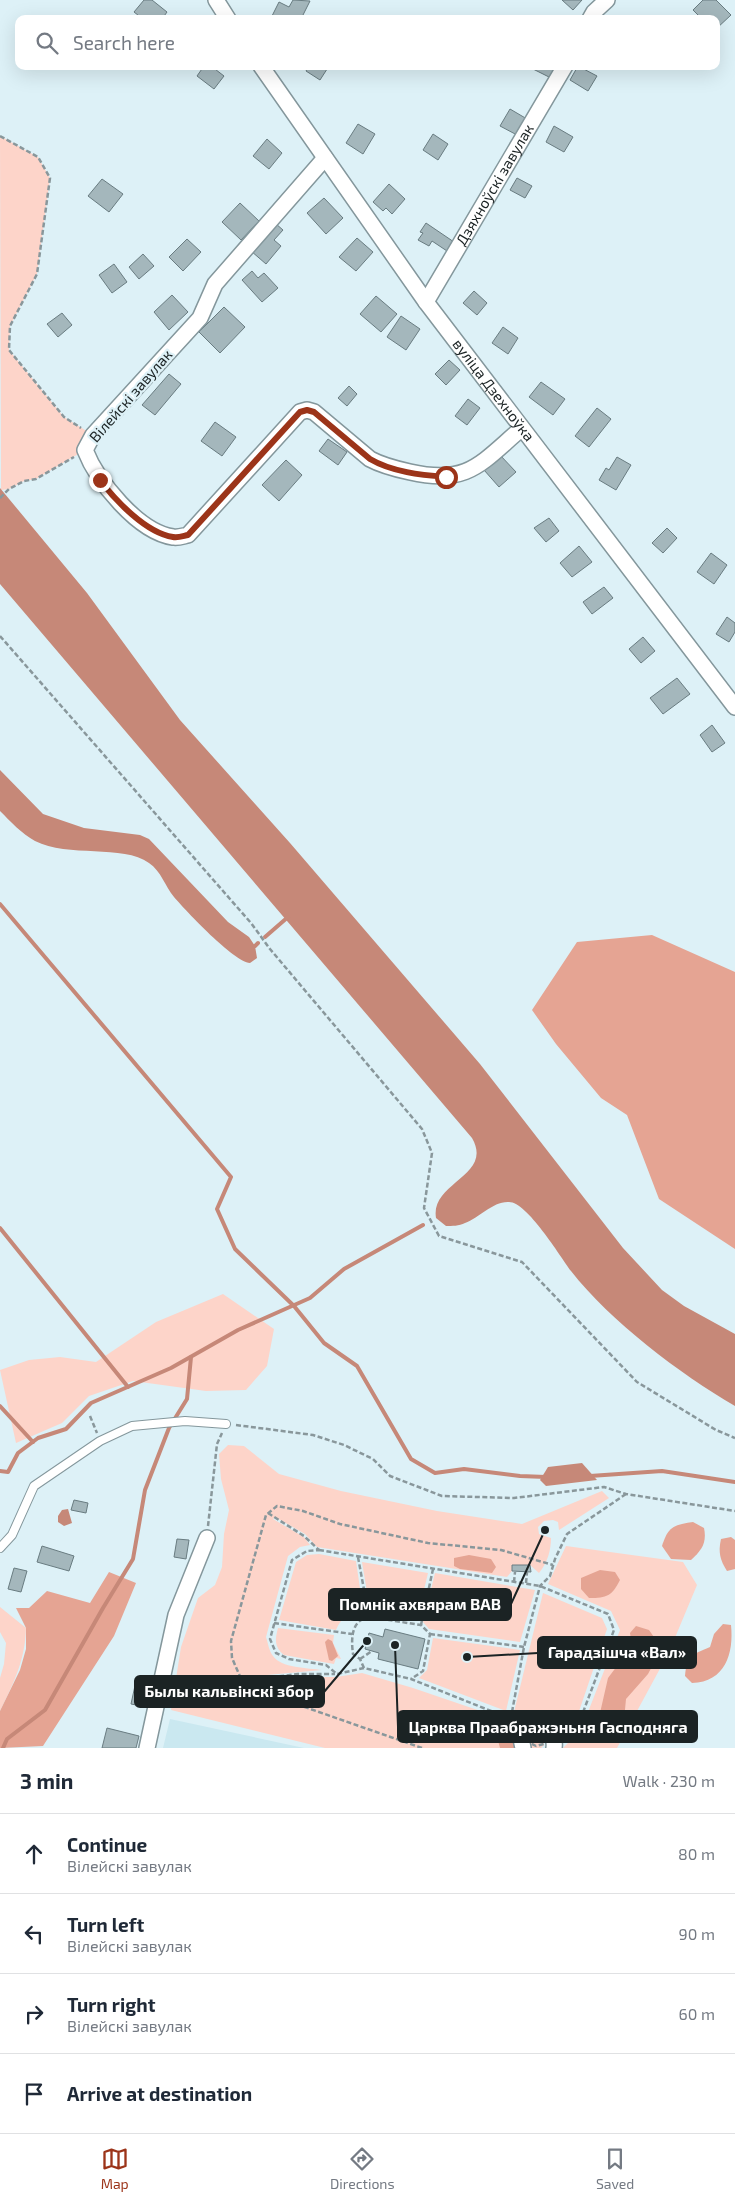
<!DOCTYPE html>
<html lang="en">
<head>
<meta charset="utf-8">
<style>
  :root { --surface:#fff; --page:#f2f2f3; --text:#1f2937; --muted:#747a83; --line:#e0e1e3; --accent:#9c3419 }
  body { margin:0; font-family:"Exo 2",sans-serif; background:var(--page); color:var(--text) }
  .stop { position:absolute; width:15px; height:15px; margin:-11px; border:4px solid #9c3419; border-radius:50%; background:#fff }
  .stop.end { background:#9c3419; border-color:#fff; box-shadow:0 1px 5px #0008 }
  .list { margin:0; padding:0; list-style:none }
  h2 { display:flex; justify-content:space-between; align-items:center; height:65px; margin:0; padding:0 20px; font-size:21px }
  h2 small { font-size:16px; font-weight:400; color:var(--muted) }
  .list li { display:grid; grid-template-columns:32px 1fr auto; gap:15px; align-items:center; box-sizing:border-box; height:80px; padding:0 20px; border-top:1px solid var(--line) }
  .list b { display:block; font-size:19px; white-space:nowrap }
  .list p { margin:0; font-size:16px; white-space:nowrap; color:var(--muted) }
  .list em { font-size:16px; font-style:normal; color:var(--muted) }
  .icon { flex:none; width:28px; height:28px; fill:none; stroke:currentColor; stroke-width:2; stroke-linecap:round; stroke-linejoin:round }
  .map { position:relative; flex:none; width:735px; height:1748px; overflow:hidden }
  .search { position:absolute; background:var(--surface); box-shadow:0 5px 20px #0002; left:15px; right:15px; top:15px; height:55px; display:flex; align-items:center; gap:12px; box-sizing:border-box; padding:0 18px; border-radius:10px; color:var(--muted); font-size:19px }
  .sheet { height:385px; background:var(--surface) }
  nav { display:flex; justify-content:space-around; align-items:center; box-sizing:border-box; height:70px; border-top:1px solid var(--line); background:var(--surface); font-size:14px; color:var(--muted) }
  nav a { display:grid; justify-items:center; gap:2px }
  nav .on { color:var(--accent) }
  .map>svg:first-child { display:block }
</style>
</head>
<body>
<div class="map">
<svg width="735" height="1748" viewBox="0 0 735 1748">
  <rect width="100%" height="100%" fill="#ddf1f7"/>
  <polygon fill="#cae8f0" points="170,1719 304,1748 163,1748"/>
  <g fill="#fdd4c9">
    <polygon points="0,136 38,157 50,178 37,274 10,326 9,350 64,417 93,435 85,450 36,479 24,481 9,489 1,490"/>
    <polygon points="223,1294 274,1329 267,1366 246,1390 206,1391 133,1381 89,1396 62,1423 16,1443 0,1370 29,1360 60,1357 96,1362 156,1322"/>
    <path d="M228 1445 244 1446 279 1474 341 1491 437 1511 522 1524 602 1491 609 1498 559 1530 558 1522 553 1520 544 1521 538 1527 539 1534 551 1538C551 1551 547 1563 539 1573L530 1565H512V1571L507 1577 317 1547 305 1534 275 1517 273 1519 304 1537 310 1545 300 1547 288 1556 266 1637C268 1643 269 1651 273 1656 281 1668 308 1668 322 1670L256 1676 257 1683 298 1680 301 1677H336L362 1673 413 1688 501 1718 514 1726 519 1748H325L171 1710 181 1647 198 1598 215 1585 222 1567 224 1534 229 1510 221 1479 219 1454Z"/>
    <polygon points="566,1546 683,1562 697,1585 669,1652 617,1748 563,1748 581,1730 620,1630 611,1611 548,1584"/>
    <path d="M319 1554 356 1561 363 1609C350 1612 341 1617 336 1630L279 1620 296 1562 307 1555Z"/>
    <polygon points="362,1562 428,1573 417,1619 370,1610"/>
    <polygon points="435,1573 535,1590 520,1642 429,1629 423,1622"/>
    <polygon points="543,1593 602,1618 607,1629 573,1729 562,1733 521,1719 514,1712"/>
    <path d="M0 1607 26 1628C25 1661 14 1682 0 1711V1678L4 1664 6 1643 0 1632Z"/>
    <path d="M278 1628 334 1635 333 1643 341 1659 336 1658 334 1664 284 1655C274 1647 275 1639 278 1628Z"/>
    <polygon points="433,1638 520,1650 506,1711 419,1678 427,1670"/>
    <polygon points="523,1732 535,1734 543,1738 544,1745 541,1748 529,1748"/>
  </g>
  <g fill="#e5a493">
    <polygon points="652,935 735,972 735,1249 659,1199 627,1115 601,1098 556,1044 532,1010 577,942"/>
    <path d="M693 1522 704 1528C707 1543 702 1550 691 1560L671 1559 662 1546C668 1527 673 1525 693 1522Z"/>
    <path d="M731 1537 735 1540V1569L727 1571C720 1560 718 1552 721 1539Z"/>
    <polygon points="469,1555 491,1559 496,1567 492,1573 460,1569 454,1566 454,1558"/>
    <path d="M600 1570 615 1572 620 1580C612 1596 607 1598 589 1598L581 1589V1578Z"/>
    <polygon points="109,1572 136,1583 114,1636 43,1746 0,1748 0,1711 20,1670 26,1649 26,1628 16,1608 29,1608 47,1591 90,1603"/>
    <path d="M723 1624 731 1625C734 1654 725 1682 692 1683L685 1676C687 1656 691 1655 710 1647L714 1634Z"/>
    <polygon points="636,1626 649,1630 656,1640 657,1657 648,1674 626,1699 623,1731 615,1734 603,1732 600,1713 608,1678 632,1646 630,1633"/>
    <polygon points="328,1639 332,1641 338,1656 332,1661 329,1660 325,1642"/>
    <polygon points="504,1728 513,1735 519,1748 500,1748 496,1733"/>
  </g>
  <g fill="#c68878">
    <path d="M0 488 87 593 180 720 290 843 480 1064 623 1248 662 1290 684 1306 735 1334V1406C680 1374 610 1321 571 1271 560 1256 527 1202 509 1202 493 1201 479 1218 465 1223 459 1226 452 1226 446 1226L436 1218C430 1182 494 1176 472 1138L0 584Z"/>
    <path d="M0 770 43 814 84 828 140 835 149 839 228 922 249 937 255 946 257 958 250 963C234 962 186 911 174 897 165 886 161 871 149 863 123 844 68 858 35 841 22 834 10 821 0 811Z"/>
    <polygon points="582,1463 597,1480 546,1486 540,1480 548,1467"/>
    <polygon points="68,1509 72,1523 64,1526 58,1522 58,1516 62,1510"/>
  </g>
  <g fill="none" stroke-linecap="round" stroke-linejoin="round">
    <g stroke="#c68878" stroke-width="4">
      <polyline points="0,904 231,1177 217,1209 235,1249 294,1306 324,1343 357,1366 411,1459 435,1473 464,1469 520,1476 546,1477"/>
      <polyline points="265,937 288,917"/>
      <polyline points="255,946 258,943"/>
      <polyline points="0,1228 128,1387"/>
      <polyline points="0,1406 33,1442"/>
      <polyline points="0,1471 8,1472 18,1453 38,1438 66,1429 91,1403 171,1368 238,1330 310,1298 344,1269 423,1225"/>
      <polyline points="590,1476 662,1471 735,1482"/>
      <polyline points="3,1748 7,1739 45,1710 103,1608 133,1559 145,1490 169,1428 187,1399 191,1357"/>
    </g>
  </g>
  <g fill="#a4b7bc" stroke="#697c81">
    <polygon points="144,0 152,0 167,12 162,19 143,19 134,12"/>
    <polygon points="293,0 310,1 301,19 294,16 292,19 271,18 279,2 289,7"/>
    <polygon points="562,0 582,0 573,10"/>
    <polygon points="703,0 716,0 731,15 716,29 716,19 702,19 693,10"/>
    <polygon points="204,66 211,66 224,76 214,89 197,76"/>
    <polygon points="309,66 329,66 320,80 306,71"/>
    <polygon points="534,66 557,66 551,78 533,69"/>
    <polygon points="578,66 597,76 588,91 570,80"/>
    <polygon points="510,109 527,119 517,135 500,126"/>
    <polygon points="358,124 375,134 363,154 346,143"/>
    <polygon points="554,126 573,137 564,152 546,142"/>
    <polygon points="433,134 448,144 438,160 423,150"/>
    <polygon points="267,139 282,153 269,169 253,156"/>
    <polygon points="517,178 532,186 525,198 510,190"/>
    <polygon points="102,179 123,194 109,212 88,196"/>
    <polygon points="389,184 405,199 392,214 386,208 383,211 373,202"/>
    <polygon points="324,198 343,218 326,234 307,213"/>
    <polygon points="240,203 259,221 241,240 222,222"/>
    <polygon points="275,223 283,230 274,240 281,246 266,264 251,251"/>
    <polygon points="426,223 454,242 447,251 432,241 429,246 418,240 423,233 420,232"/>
    <polygon points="357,238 373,252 356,271 339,257"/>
    <polygon points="187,239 201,252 183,271 169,257"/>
    <polygon points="143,254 154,266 139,279 129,267"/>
    <polygon points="114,264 127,282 112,293 99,275"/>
    <polygon points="252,271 258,278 264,273 278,288 262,302 242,280"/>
    <polygon points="474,291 487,303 477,315 463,303"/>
    <polygon points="172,295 188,312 169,330 154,312"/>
    <polygon points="376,296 397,314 381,332 360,314"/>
    <polygon points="224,307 245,327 220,353 199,332"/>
    <polygon points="62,313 72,325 58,337 47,324"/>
    <polygon points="401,316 420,329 406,350 387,337"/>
    <polygon points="503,327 518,338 508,354 492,343"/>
    <polygon points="449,360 460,370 446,385 435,374"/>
    <polygon points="169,374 181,384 155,415 142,405"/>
    <polygon points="541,382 565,399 553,415 529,397"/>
    <polygon points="349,386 357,394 347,406 338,398"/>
    <polygon points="468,399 480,408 467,425 455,416"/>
    <polygon points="597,408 611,419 589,447 575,436"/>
    <polygon points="215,422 236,437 222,456 201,441"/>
    <polygon points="328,439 347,452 338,465 319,451"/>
    <polygon points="500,455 516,472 499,487 484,470"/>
    <polygon points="617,457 631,465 616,490 599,480 606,468 609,470"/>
    <polygon points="286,460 302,475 279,501 262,485"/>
    <polygon points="549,518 559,531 546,542 534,528"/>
    <polygon points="667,528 677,538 663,553 652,543"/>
    <polygon points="579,546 592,562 572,577 560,563"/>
    <polygon points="711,553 727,565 714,584 697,572"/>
    <polygon points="604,587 613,598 592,614 583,602"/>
    <polygon points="727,617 735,623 735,632 729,642 716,634"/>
    <polygon points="643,637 655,651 641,663 629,649"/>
    <polygon points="677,678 690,694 663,714 650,698"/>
    <polygon points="712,725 725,743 712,752 700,735"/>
    <polygon points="74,1500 88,1503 86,1513 71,1510"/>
    <polygon points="177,1539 189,1540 186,1559 174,1557"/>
    <polygon points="42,1546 74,1556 69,1571 37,1562"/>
    <polygon points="512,1565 530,1565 531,1572 512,1571"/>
    <polygon points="14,1568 27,1571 21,1592 8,1589"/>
    <polygon points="385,1629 425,1639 418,1669 378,1659 379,1653 365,1649 369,1633 383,1637"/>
    <polygon points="136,1681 151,1684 146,1707 131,1704"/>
    <polygon points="107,1728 139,1736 136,1748 102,1748"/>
  </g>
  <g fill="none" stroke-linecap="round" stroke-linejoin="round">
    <g stroke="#84979c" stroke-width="10">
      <polyline id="lane" points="0,1548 12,1535 34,1486 100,1441 132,1426 185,1421 226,1424"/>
    </g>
    <g stroke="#84979c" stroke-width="18">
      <g id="street">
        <polyline points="216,0 228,19"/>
        <polyline points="590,19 594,12 607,0"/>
        <path id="s1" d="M261 66 426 302 735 707"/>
        <path d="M325 158 215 284 200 318 93 435 85 450C97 481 138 532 173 537 178 538 183 536 188 535L300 412 307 410 314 412 370 459C383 466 396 469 410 472 468 485 480 464 521 429"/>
        <path id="s2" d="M426 302 565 66"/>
        <polyline points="147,1748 176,1615 207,1538"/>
        <path d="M523 1748 518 1725C533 1727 557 1727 554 1748"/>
      </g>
    </g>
    <g stroke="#89979b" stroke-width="2.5" stroke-dasharray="5 2.5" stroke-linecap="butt">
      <polyline points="0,136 38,157 50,178 37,274 10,326 9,350 64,417 81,428"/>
      <polyline points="0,498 9,489 24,481 36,479 74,457"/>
      <polyline points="0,636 251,923 270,949 422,1129 432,1153 424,1208 439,1236 522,1262 637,1382 716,1430 735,1438"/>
      <polyline points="90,1416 97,1433"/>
      <polyline points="236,1425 313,1435 344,1445 373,1459 390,1476 442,1496 514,1498 604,1487 626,1494 735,1511"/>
      <polyline points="268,1513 304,1536 319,1550"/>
      <polyline points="208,1526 217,1444 222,1433"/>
      <polygon points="319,1550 540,1586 608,1614 614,1630 576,1731 555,1741 536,1746 524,1740 518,1725 511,1719 411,1679 364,1668 337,1674 326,1665 289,1659 276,1653 270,1639 292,1560 307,1551"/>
      <polyline points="358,1557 369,1617"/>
      <polyline points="514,1582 515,1572"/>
      <polyline points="526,1583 527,1572"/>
      <polyline points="386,1619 390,1592"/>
      <polyline points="274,1623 352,1634"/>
      <polyline points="421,1625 433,1569"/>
      <polyline points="430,1634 524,1647"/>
      <polyline points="360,1659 372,1651"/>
      <path d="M364 1668 360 1659 353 1654C351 1639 351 1620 369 1617L421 1625 430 1634 423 1671 411 1679"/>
      <polyline points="242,1681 298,1674 335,1674"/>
      <polyline points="512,1712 524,1647 540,1586 550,1576 555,1559 567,1534 626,1494"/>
      <polyline points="422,1748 256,1690 242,1681 232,1658 231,1641 266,1515 277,1506 303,1511 340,1524 428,1543 501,1550 553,1565"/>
    </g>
    <use href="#lane" stroke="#fff" stroke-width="8"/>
    <use href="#street" stroke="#fff" stroke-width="15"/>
  </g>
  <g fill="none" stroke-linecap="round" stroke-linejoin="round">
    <path stroke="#9c3419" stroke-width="6" d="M100 480C115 500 146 533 173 537 178 538 183 536 188 535L300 412 307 410 314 412 370 459C392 472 421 475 446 477"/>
  </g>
  <g text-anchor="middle" stroke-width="4.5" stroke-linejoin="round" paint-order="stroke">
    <g font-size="15" fill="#1b2324" stroke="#ddf1f7">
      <text dy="5" stroke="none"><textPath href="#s2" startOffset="136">Дзяхноўскі завулак</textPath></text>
      <text dy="5" stroke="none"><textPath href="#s1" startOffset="399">вуліца Дзехноўка</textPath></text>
      <text transform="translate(131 396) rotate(-49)" y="5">Вілейскі завулак</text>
    </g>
  </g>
  <path fill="none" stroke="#1b2324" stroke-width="2" d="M545 1530L511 1604M467 1657L538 1653M367 1641L324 1692M395 1645L398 1727"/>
  <g fill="#1b2324" stroke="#ddf1f7" stroke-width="2">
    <circle cx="545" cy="1530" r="5"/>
    <circle cx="467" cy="1657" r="5"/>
    <circle cx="367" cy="1641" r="5"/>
    <circle cx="395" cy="1645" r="5"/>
  </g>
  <g fill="#1b2324" stroke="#1b2324" stroke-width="2">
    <rect x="329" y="1589" width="182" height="31" rx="5"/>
    <rect x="538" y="1637" width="158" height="31" rx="5"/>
    <rect x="135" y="1676" width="189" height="31" rx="5"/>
    <rect x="398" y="1711" width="299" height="31" rx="5"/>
  </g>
  <g font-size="16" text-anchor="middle" font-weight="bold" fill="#fff">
    <text x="420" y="1610">Помнік ахвярам ВАВ</text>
    <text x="617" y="1658">Гарадзішча «Вал»</text>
    <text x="229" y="1697">Былы кальвінскі збор</text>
    <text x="548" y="1733">Царква Праабражэньня Гасподняга</text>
  </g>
</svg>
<div class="stop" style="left:446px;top:477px"></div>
<div class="stop end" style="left:100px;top:480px"></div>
<div class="search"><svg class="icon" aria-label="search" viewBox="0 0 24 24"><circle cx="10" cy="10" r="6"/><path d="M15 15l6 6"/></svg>Search here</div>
</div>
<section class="sheet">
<h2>3 min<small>Walk · 230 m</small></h2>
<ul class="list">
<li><svg class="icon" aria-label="ahead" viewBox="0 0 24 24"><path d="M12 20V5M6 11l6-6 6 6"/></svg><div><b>Continue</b><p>Вілейскі завулак</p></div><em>80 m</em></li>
<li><svg class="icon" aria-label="left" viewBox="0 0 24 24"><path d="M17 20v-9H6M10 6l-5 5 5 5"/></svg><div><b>Turn left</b><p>Вілейскі завулак</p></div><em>90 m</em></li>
<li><svg class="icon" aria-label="right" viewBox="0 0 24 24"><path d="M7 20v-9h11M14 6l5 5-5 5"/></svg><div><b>Turn right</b><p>Вілейскі завулак</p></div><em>60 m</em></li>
<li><svg class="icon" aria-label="arrive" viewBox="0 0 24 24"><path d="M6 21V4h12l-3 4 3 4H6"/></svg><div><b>Arrive at destination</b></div></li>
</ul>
</section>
<nav>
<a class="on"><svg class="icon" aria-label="map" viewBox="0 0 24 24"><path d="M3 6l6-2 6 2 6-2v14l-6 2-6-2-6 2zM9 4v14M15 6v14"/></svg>Map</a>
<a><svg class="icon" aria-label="directions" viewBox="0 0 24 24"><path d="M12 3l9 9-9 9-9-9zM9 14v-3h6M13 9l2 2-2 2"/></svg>Directions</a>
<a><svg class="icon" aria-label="saved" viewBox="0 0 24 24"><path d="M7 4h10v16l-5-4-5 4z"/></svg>Saved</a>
</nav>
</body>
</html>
